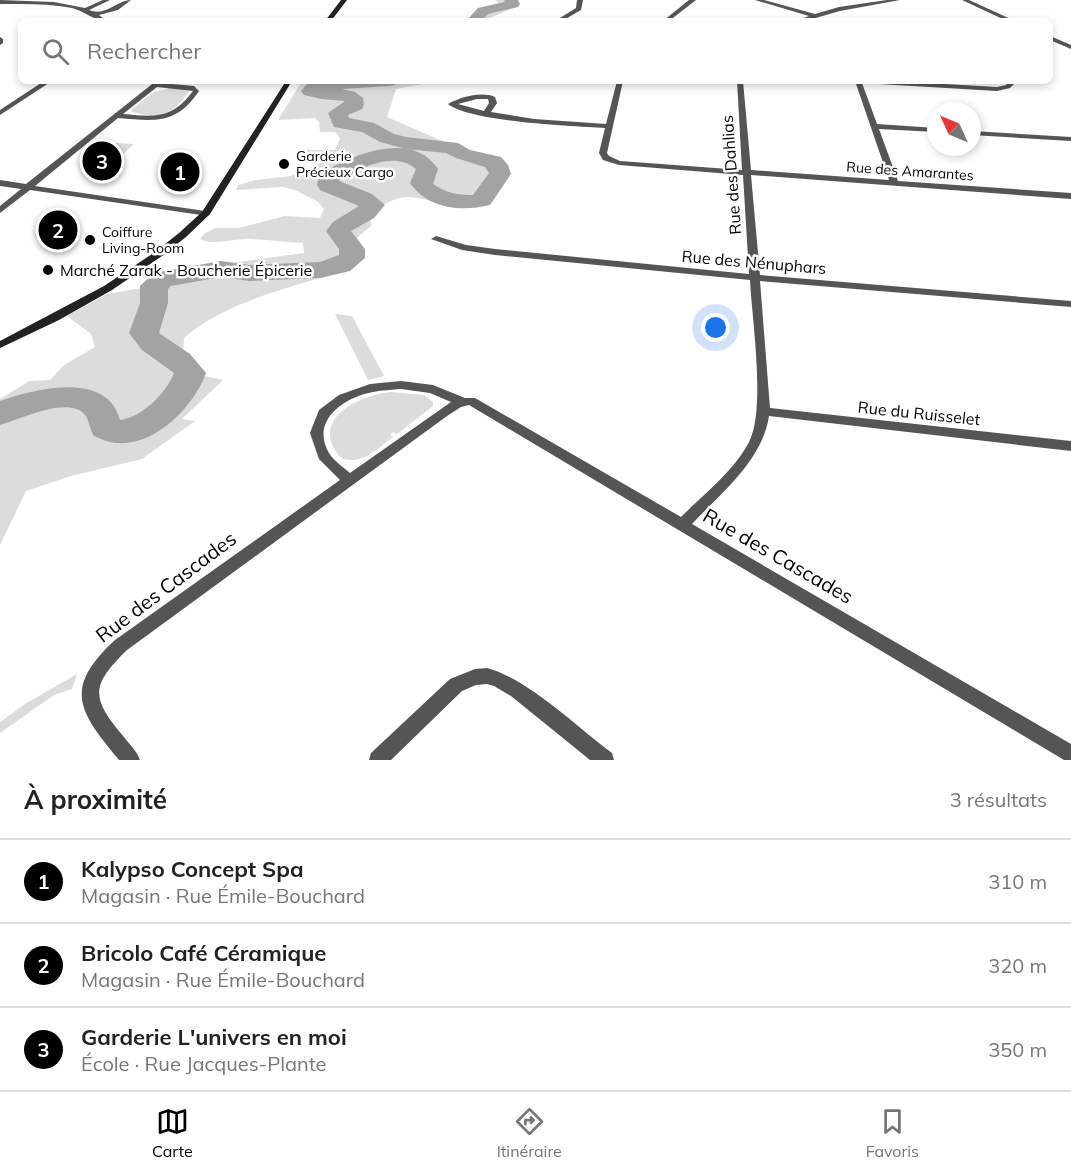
<!DOCTYPE html>
<html lang="fr">
<head>
<meta charset="utf-8">
<style>
  :root { --surface:#fff; --page:#f2f2f2; --text:#222; --muted:#767676; --line:#e0e0e0; --accent:#000 }
  body { margin:0; font-family:Mulish,sans-serif; background:var(--page); color:var(--text) }
  .compass { position:absolute; left:927px; top:102px; width:54px; height:54px; border-radius:50%; background:var(--surface); box-shadow:0 3px 9px #0003; rotate:314deg }
  .you { position:absolute; left:716px; top:328px; width:21px; height:21px; margin:-15px; border:4px solid #fff; border-radius:50%; background:#1a73e8; box-shadow:0 0 0 9px #1a73e833 }
  .badge { display:grid; place-items:center; width:39px; height:39px; border-radius:50%; background:var(--accent); color:#fff; font-size:20px; font-weight:700 }
  .pin { position:absolute; translate:-50% -50%; border:3px solid #fff; box-shadow:0 2px 6px #0006 }
  .list { margin:0; padding:0; list-style:none }
  h2 { display:flex; justify-content:space-between; align-items:center; height:78px; margin:0; padding:0 24px; font-size:26px }
  h2 small { font-size:20px; font-weight:400; color:var(--muted) }
  .list li { display:grid; grid-template-columns:39px 1fr auto; gap:18px; align-items:center; box-sizing:border-box; height:84px; padding:0 24px; border-top:2px solid var(--line) }
  .list b { display:block; font-size:22px; white-space:nowrap }
  .list p { margin:0; font-size:20px; white-space:nowrap; color:var(--muted) }
  .list em { font-size:20px; font-style:normal; color:var(--muted) }
  .icon { flex:none; width:33px; height:33px; fill:none; stroke:currentColor; stroke-width:2; stroke-linecap:round; stroke-linejoin:round }
  .map { position:relative; flex:none; width:1071px; height:760px; overflow:hidden }
  .search { position:absolute; background:var(--surface); box-shadow:0 3px 9px #0003; left:18px; right:18px; top:18px; height:66px; display:flex; align-items:center; gap:15px; box-sizing:border-box; padding:0 21px; border-radius:9px; color:var(--muted); font-size:22px }
  .sheet { height:330px; background:var(--surface) }
  nav { display:flex; justify-content:space-around; align-items:center; box-sizing:border-box; height:84px; border-top:2px solid var(--line); background:var(--surface); font-size:16px; color:var(--muted) }
  nav a { display:grid; justify-items:center; gap:3px }
  nav .on { color:var(--accent) }
  .map>svg:first-child { display:block }
</style>
</head>
<body>
<div class="map">
<svg width="1071" height="760" viewBox="0 0 1071 760">
  <rect width="100%" height="100%" fill="#fff"/>
  <g fill="#dcdcdc">
    <polygon points="496,0 516,0 516,7 483,21 422,21 468,18 481,8 498,3"/>
    <path d="M302 81H439L396 89 387 117C411 127 434 138 458 147 476 153 496 154 509 170 507 178 504 179 498 184 494 189 493 196 488 200 473 212 428 199 410 197 396 196 383 205 371 211V226L352 242V249L360 256 351 269C298 285 226 301 184 338L183 356 190 373 223 380 182 419 195 421 142 459 71 476 26 491 0 545V399L29 381 50 380 64 365 95 347 91 334 67 316 107 294 147 287 172 276 187 265 209 266 304 253 303 243C285 242 265 239 246 239 232 239 213 246 200 239L205 233 216 228H239L285 216 320 218 324 209 318 202 295 190 283 187 236 190 238 185 256 180 291 176 325 161 322 156H304L307 150H335L340 138 335 132H320L319 122 315 118 278 120Z"/>
    <path d="M170 88 189 91C174 114 159 120 132 112V109L154 92Z"/>
    <polygon points="97,142 134,144 122,155 84,154"/>
    <polygon points="335,314 352,316 384,376 368,380"/>
    <path d="M390 392 424 395 433 402V406L397 434 394 432 390 434 393 437C378 448 359 468 340 457 309 419 358 396 390 392Z"/>
    <polygon points="77,674 72,689 54,695 0,733 0,722 25,704"/>
  </g>
  <g fill="none" stroke-linecap="round" stroke-linejoin="round">
    <g fill="#a3a3a3" fill-rule="evenodd">
      <polygon points="504,0 518,0 520,4 518,7 488,14 481,21 466,21 478,8 505,2"/>
      <path d="M317 81H398L395 85 389 86 342 89 355 92 363 98 364 105 362 109 348 115 349 118 374 123 394 134 406 137 458 143 470 150 501 157 508 165 511 174 490 205C461 212 428 209 410 183L416 169C394 150 360 168 339 181L372 194 385 205 374 218 351 231 365 249V258L350 271 320 278 249 281 221 277 171 286 168 289V303L159 333 190 354 206 373C194 406 156 446 117 443 110 443 101 439 94 436 90 430 89 420 85 415 69 395 19 420 0 425V401C34 389 107 370 120 420 143 417 166 393 174 373L142 350 129 333 140 303V286L154 273 221 261 249 265 320 262 339 255V249L326 231 333 222 359 206 320 190 317 185 320 174C351 155 412 129 438 169L433 184C446 193 458 195 473 195L489 173 485 167 456 158 446 153 406 149 380 142 362 132 334 127 328 113 345 101 321 99 304 95 301 91 308 83Z"/>
    </g>
    <g fill="#555" fill-rule="evenodd">
      <path d="M0 0 54 2 85 8 103 0H110L89 10C106 17 117 0 131 0L118 10 99 15 107 21C95 21 84 11 72 8 48 3 24 4 0 4Z"/>
      <polygon points="577,0 583,0 581,10 562,21 555,21 576,8"/>
      <polygon points="689,0 696,0 669,21 663,21"/>
      <polygon points="755,0 764,0 815,14 839,7 887,0 900,0 840,11 805,21 796,21 809,16"/>
      <polygon points="962,0 969,0 1015,21 1007,21"/>
      <polygon points="1050,36 1071,45 1071,49 1050,40"/>
      <polygon points="0,37 3,39 3,43 0,45"/>
      <polygon points="44,81 52,81 0,115 0,110"/>
      <path d="M156 81H163L161 83 194 86 199 91C176 125 156 121 118 118L35 186 205 211 210 214 208 216 30 190 0 213V206L21 189 0 186V180L26 184ZM157 87 193 91C172 119 156 117 123 114Z"/>
      <path d="M617 81H623L607 153 609 156 620 161 742 170 737 81H743L751 170 889 180 855 81H893L997 87 1006 85 1010 81H1017L1010 88 997 91 862 83 877 124 936 128V132L879 129 898 181 1071 193V199L751 175 760 275 1071 301V307L760 281 770 408 1071 441V451L769 416C762 461 722 492 692 524L1071 744V760H1064L469 405 461 407 447 416 127 650C90 686 91 698 124 737 130 745 137 751 140 760H119C78 711 63 688 115 640L340 480 319 459 310 433 319 410 339 395 370 384 401 381 433 385 465 398H475L681 517C704 494 734 471 749 442 766 409 752 320 750 280L495 255 462 250 431 239 436 236 466 245 495 249 749 274 743 175 619 165 603 160 599 153 605 128C574 126 470 122 448 104 460 97 482 91 495 97L497 103 491 112 534 119 606 124ZM477 99H488L489 103 484 111 458 104ZM401 389 430 393 451 402 350 473C343 467 334 461 329 453 310 421 344 397 373 392 382 390 392 390 401 389Z"/>
      <polygon points="972,131 1071,137 1071,141 972,135"/>
      <path d="M487 668C528 679 577 727 612 753L614 760H590L511 696 494 686 487 684 476 685 462 691 391 760H369L371 753 450 679 475 669Z"/>
    </g>
    <g fill="#222" fill-rule="evenodd">
      <polygon points="341,0 347,0 331,21 325,21"/>
      <polygon points="286,81 292,81 210,214 186,237 162,256 112,290 59,320 0,348 0,341 104,286 155,252 179,233 202,212"/>
    </g>
  </g>
  <g fill="#000" stroke="#fff" stroke-width="2">
    <circle cx="284" cy="164" r="6"/>
    <circle cx="90" cy="240" r="6"/>
    <circle cx="48" cy="270" r="6"/>
  </g>
  <g text-anchor="middle" stroke-width="5" stroke-linejoin="round" paint-order="stroke">
    <g font-size="14" fill="#000" stroke="#fff" text-anchor="start">
      <text x="296" y="161">Garderie<tspan x="296" dy="16">Précieux Cargo</tspan></text>
      <text x="102" y="237">Coiffure<tspan x="102" dy="16">Living-Room</tspan></text>
    </g>
    <g font-size="14" fill="#000" stroke="#fff">
      <text transform="translate(910 171) rotate(4)" y="5">Rue des Amarantes</text>
    </g>
    <g font-size="16" fill="#000" stroke="#fff">
      <text transform="translate(731 175) rotate(-94)" y="6">Rue des Dahlias</text>
      <text transform="translate(754 262) rotate(5)" y="6">Rue des Nénuphars</text>
      <text transform="translate(919 413) rotate(6)" y="6">Rue du Ruisselet</text>
    </g>
    <g font-size="16" fill="#000" stroke="#fff" text-anchor="start">
      <text x="60" y="276">Marché Zarak - Boucherie Épicerie</text>
    </g>
    <g font-size="20" fill="#000" stroke="#fff">
      <text transform="translate(778 556) rotate(30)" y="7">Rue des Cascades</text>
      <text transform="translate(166 587) rotate(-37)" y="7">Rue des Cascades</text>
    </g>
  </g>
</svg>
<svg class="compass" viewBox="-18 -18 36 36"><path d="M0-13l5 13h-10z" fill="#e53935"/><path d="M0 13l5-13h-10z" fill="#767676"/></svg>
<div class="you"></div>
<div class="pin badge" style="left:180px;top:172px">1</div>
<div class="pin badge" style="left:58px;top:230px">2</div>
<div class="pin badge" style="left:102px;top:161px">3</div>
<div class="search"><svg class="icon" aria-label="search" viewBox="0 0 24 24"><circle cx="10" cy="10" r="6"/><path d="M15 15l6 6"/></svg>Rechercher</div>
</div>
<section class="sheet">
<h2>À proximité<small>3 résultats</small></h2>
<ul class="list">
<li><span class="badge">1</span><div><b>Kalypso Concept Spa</b><p>Magasin · Rue Émile-Bouchard</p></div><em>310 m</em></li>
<li><span class="badge">2</span><div><b>Bricolo Café Céramique</b><p>Magasin · Rue Émile-Bouchard</p></div><em>320 m</em></li>
<li><span class="badge">3</span><div><b>Garderie L'univers en moi</b><p>École · Rue Jacques-Plante</p></div><em>350 m</em></li>
</ul>
</section>
<nav>
<a class="on"><svg class="icon" aria-label="map" viewBox="0 0 24 24"><path d="M3 6l6-2 6 2 6-2v14l-6 2-6-2-6 2zM9 4v14M15 6v14"/></svg>Carte</a>
<a><svg class="icon" aria-label="directions" viewBox="0 0 24 24"><path d="M12 3l9 9-9 9-9-9zM9 14v-3h6M13 9l2 2-2 2"/></svg>Itinéraire</a>
<a><svg class="icon" aria-label="saved" viewBox="0 0 24 24"><path d="M7 4h10v16l-5-4-5 4z"/></svg>Favoris</a>
</nav>
</body>
</html>
